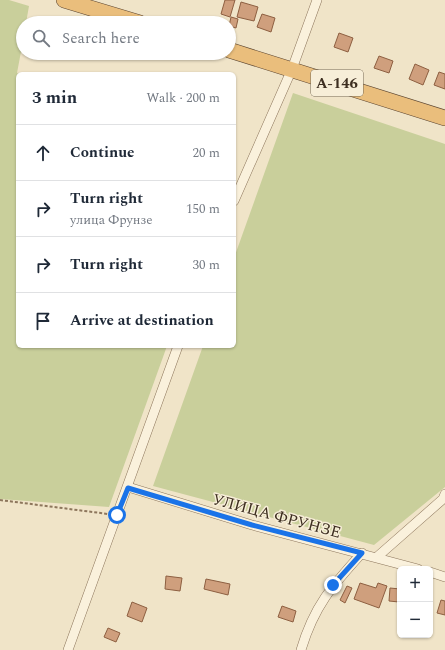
<!DOCTYPE html>
<html lang="en">
<head>
<meta charset="utf-8">
<style>
  :root { --surface:#fff; --page:#f6f6f7; --text:#1f2937; --muted:#747a83; --line:#e0e1e3 }
  body { margin:0; font-family:Spectral,serif; background:var(--page); color:var(--text) }
  .controls { position:absolute; right:12px; bottom:12px; display:grid; overflow:hidden; border-radius:6px; box-shadow:0 1px 3px #0004 }
  .controls button { width:36px; height:36px; display:grid; place-items:center; padding:0; border:0; border-bottom:1px solid var(--line); background:var(--surface); color:var(--text); font:20px sans-serif }
  .stop { position:absolute; width:12px; height:12px; margin:-9px; border:3px solid #1a73e8; border-radius:50%; background:#fff }
  .stop.end { background:#1a73e8; border-color:#fff; box-shadow:0 1px 4px #0008 }
  .list { margin:0; padding:0; list-style:none }
  h2 { display:flex; justify-content:space-between; align-items:center; height:52px; margin:0; padding:0 16px; font-size:17px }
  h2 small { font-size:13px; font-weight:400; color:var(--muted) }
  .list li { display:grid; grid-template-columns:26px 1fr auto; gap:12px; align-items:center; box-sizing:border-box; height:56px; padding:0 16px; border-top:1px solid var(--line) }
  .list b { display:block; font-size:15px; white-space:nowrap }
  .list p { margin:0; font-size:13px; white-space:nowrap; color:var(--muted) }
  .list em { font-size:13px; font-style:normal; color:var(--muted) }
  .icon { flex:none; width:22px; height:22px; fill:none; stroke:currentColor; stroke-width:2; stroke-linecap:round; stroke-linejoin:round }
  .map { position:relative; flex:none; width:445px; height:650px; overflow:hidden }
  .search { position:absolute; background:var(--surface); box-shadow:0 1px 3px #0004; left:16px; top:16px; width:220px; height:44px; display:flex; align-items:center; gap:10px; box-sizing:border-box; padding:0 14px; border-radius:22px; color:var(--muted); font-size:15px }
  .panel { position:absolute; background:var(--surface); box-shadow:0 1px 3px #0004; left:16px; top:72px; width:220px; height:276px; border-radius:6px }
  .map>svg:first-child { display:block }
</style>
</head>
<body>
<div class="map">
<svg width="445" height="650" viewBox="0 0 445 650">
  <rect width="100%" height="100%" fill="#f0e4c8"/>
  <g fill="#c9cf9b">
    <polygon points="0,0 9,0 29,6 26,23 23,23 23,41 17,73 20,74 18,74 18,346 167,346 109,507 0,499"/>
    <polygon points="293,93 445,144 445,487 374,545 153,486 203,346 234,346 234,258"/>
  </g>
  <g fill="#cf9f7d" stroke="#8d5f41">
    <polygon points="225,0 235,0 230,17 221,14"/>
    <polygon points="241,2 258,7 254,21 237,17"/>
    <polygon points="262,14 275,18 271,32 257,27"/>
    <polygon points="231,17 238,19 236,28 229,26"/>
    <polygon points="339,33 353,38 348,52 334,47"/>
    <polygon points="379,56 393,61 389,73 374,68"/>
    <polygon points="415,64 429,70 423,85 409,79"/>
    <polygon points="439,72 445,74 445,89 434,85"/>
    <polygon points="166,576 182,578 180,591 165,589"/>
    <polygon points="206,579 230,584 228,595 204,589"/>
    <polygon points="360,583 376,588 378,583 387,586 379,608 354,599"/>
    <polygon points="347,586 352,588 345,603 340,600"/>
    <polygon points="390,588 400,589 399,602 389,601"/>
    <polygon points="441,600 445,601 445,615 437,613"/>
    <polygon points="132,602 147,608 142,622 127,616"/>
    <polygon points="282,606 296,611 293,622 278,617"/>
    <polygon points="108,628 120,633 116,642 104,637"/>
  </g>
  <g fill="none" stroke-linecap="round" stroke-linejoin="round">
    <g stroke="#8d765c" stroke-width="10">
      <g id="minor">
        <polyline points="234,201 292,69 317,0"/>
        <polyline points="128,487 252,525 418,569"/>
        <polyline points="377,557 443,499 445,494"/>
        <polyline points="430,572 445,577"/>
        <polyline points="68,650 178,346"/>
        <path d="M301 650C314 606 332 586 362 553"/>
      </g>
    </g>
    <g stroke="#5b4430" stroke-width="16">
      <g id="trunk">
        <polyline points="64,0 140,23"/>
        <polyline points="229,50 445,118"/>
      </g>
    </g>
    <polyline stroke="#8d765c" stroke-width="2" stroke-dasharray="3 2" stroke-linecap="butt" points="0,500 108,514"/>
    <use href="#minor" stroke="#faf1dc" stroke-width="9"/>
    <use href="#trunk" stroke="#eabe7c" stroke-width="15"/>
  </g>
  <g fill="none" stroke-linecap="round" stroke-linejoin="round">
    <polyline stroke="#1a73e8" stroke-width="5" points="117,515 128,488 252,525 362,553 333,585"/>
  </g>
  <g text-anchor="middle" stroke-width="3" stroke-linejoin="round" paint-order="stroke">
    <rect fill="#f7eed8" stroke="#756857" stroke-width="1" x="311" y="70" width="52" height="26" rx="3"/>
    <g font-size="15" font-weight="bold" fill="#3d2e20">
      <text x="337" y="88">А-146</text>
    </g>
    <g font-size="16" fill="#3d2e20" stroke="#f7eed8">
      <text transform="translate(277 515) rotate(15)" y="6">УЛИЦА ФРУНЗЕ</text>
    </g>
  </g>
</svg>
<div class="controls">
<button>+</button>
<button>−</button>
</div>
<div class="stop" style="left:117px;top:515px"></div>
<div class="stop end" style="left:333px;top:585px"></div>
<div class="search"><svg class="icon" aria-label="search" viewBox="0 0 24 24"><circle cx="10" cy="10" r="6"/><path d="M15 15l6 6"/></svg>Search here</div>
<section class="panel">
<h2>3 min<small>Walk · 200 m</small></h2>
<ul class="list">
<li><svg class="icon" aria-label="ahead" viewBox="0 0 24 24"><path d="M12 20V5M6 11l6-6 6 6"/></svg><div><b>Continue</b></div><em>20 m</em></li>
<li><svg class="icon" aria-label="right" viewBox="0 0 24 24"><path d="M7 20v-9h11M14 6l5 5-5 5"/></svg><div><b>Turn right</b><p>улица Фрунзе</p></div><em>150 m</em></li>
<li><svg class="icon" aria-label="right" viewBox="0 0 24 24"><path d="M7 20v-9h11M14 6l5 5-5 5"/></svg><div><b>Turn right</b></div><em>30 m</em></li>
<li><svg class="icon" aria-label="arrive" viewBox="0 0 24 24"><path d="M6 21V4h12l-3 4 3 4H6"/></svg><div><b>Arrive at destination</b></div></li>
</ul>
</section>
</div>
</body>
</html>
